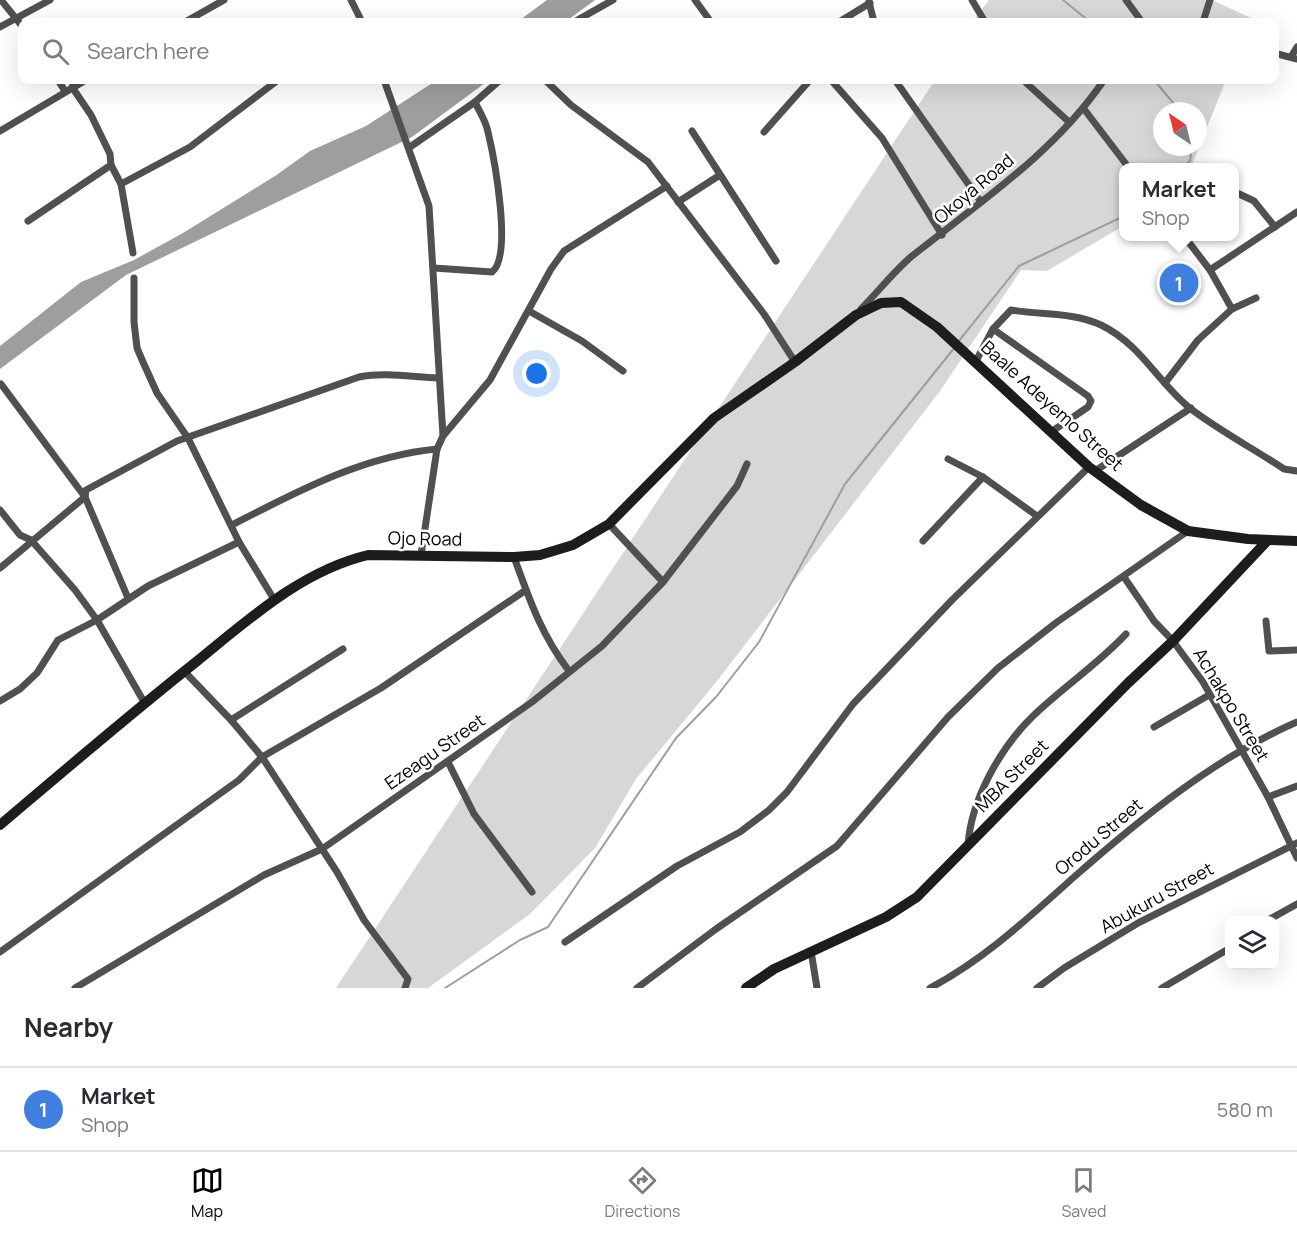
<!DOCTYPE html>
<html lang="en">
<head>
<meta charset="utf-8">
<style>
  :root { --surface:#fff; --page:#f7f7f7; --text:#2b2b33; --muted:#7c7c81; --line:#e1e1e2; --accent:#000 }
  body { margin:0; font-family:Manrope,sans-serif; background:var(--page); color:var(--text) }
  .controls { position:absolute; right:18px; bottom:18px; display:grid; overflow:hidden; border-radius:12px; box-shadow:0 6px 24px #0002 }
  .controls button { width:54px; height:54px; display:grid; place-items:center; padding:0; border:0; border-bottom:2px solid var(--line); background:var(--surface); color:var(--text); font:30px sans-serif }
  .compass { position:absolute; left:1153px; top:102px; width:54px; height:54px; border-radius:50%; background:var(--surface); box-shadow:0 6px 24px #0002; rotate:325deg }
  .you { position:absolute; left:537px; top:374px; width:21px; height:21px; margin:-15px; border:4px solid #fff; border-radius:50%; background:#1a73e8; box-shadow:0 0 0 9px #1a73e833 }
  .badge { display:grid; place-items:center; width:39px; height:39px; border-radius:50%; background:var(--accent); color:#fff; font-size:20px; font-weight:700 }
  .pin { position:absolute; translate:-50% -50%; border:3px solid #fff; box-shadow:0 2px 6px #0006 }
  .popup { position:absolute; left:1119px; top:163px; width:120px; height:78px; box-sizing:border-box; display:grid; place-content:center; border-radius:12px; background:var(--surface); filter:drop-shadow(0 2px 4px #0005); font-size:20px; white-space:nowrap; color:var(--muted) }
  .popup b { font-size:22px; color:var(--text) }
  .popup::after { content:''; position:absolute; left:50%; top:100%; margin-left:-12px; border:12px solid transparent; border-top-color:var(--surface) }
  .list { margin:0; padding:0; list-style:none }
  h2 { display:flex; justify-content:space-between; align-items:center; height:78px; margin:0; padding:0 24px; font-size:26px }
  h2 small { font-size:20px; font-weight:400; color:var(--muted) }
  .list li { display:grid; grid-template-columns:39px 1fr auto; gap:18px; align-items:center; box-sizing:border-box; height:84px; padding:0 24px; border-top:2px solid var(--line) }
  .list b { display:block; font-size:22px; white-space:nowrap }
  .list p { margin:0; font-size:20px; white-space:nowrap; color:var(--muted) }
  .list em { font-size:20px; font-style:normal; color:var(--muted) }
  .icon { flex:none; width:33px; height:33px; fill:none; stroke:currentColor; stroke-width:2; stroke-linecap:round; stroke-linejoin:round }
  .map { position:relative; flex:none; width:1297px; height:988px; overflow:hidden }
  .search { position:absolute; background:var(--surface); box-shadow:0 6px 24px #0002; left:18px; right:18px; top:18px; height:66px; display:flex; align-items:center; gap:15px; box-sizing:border-box; padding:0 21px; border-radius:12px; color:var(--muted); font-size:22px }
  .sheet { height:162px; background:var(--surface) }
  nav { display:flex; justify-content:space-around; align-items:center; box-sizing:border-box; height:84px; border-top:2px solid var(--line); background:var(--surface); font-size:16px; color:var(--muted) }
  nav a { display:grid; justify-items:center; gap:3px }
  nav .on { color:var(--accent) }
  .map>svg:first-child { display:block }
</style>
</head>
<body>
<div class="map">
<svg width="1297" height="988" viewBox="0 0 1297 988">
  <rect width="100%" height="100%" fill="#fff"/>
  <g fill="#d7d7d7" fill-rule="evenodd">
    <polygon points="989,0 1212,0 1251,18 1249,22 972,22"/>
    <path d="M935 80H1226L1191 167 1124 168 1123 226 1047 271 1021 270 940 391 717 681 636 779 595 848 530 914 428 988H336ZM1162 111H1198V147H1162Z"/>
  </g>
  <g fill="#9e9e9e">
    <polygon points="547,0 595,0 565,22 517,22"/>
    <polygon points="437,80 489,80 412,137 126,275 0,369 0,346 81,282 134,260 183,233 275,176 310,151 366,126"/>
  </g>
  <g fill="none" stroke-linecap="round" stroke-linejoin="round">
    <g stroke="#9e9e9e" stroke-width="2">
      <polyline points="1063,0 1090,22"/>
      <polyline points="1154,80 1180,111"/>
      <polyline points="1182,168 1190,161 1192,147"/>
      <polyline points="958,342 1019,266 1124,216"/>
      <polyline points="445,988 520,940 548,927 676,738 716,697 759,642 845,484 955,347"/>
    </g>
    <g stroke="#505050" stroke-width="7">
      <polyline points="1,0 22,26"/>
      <polyline points="351,0 362,22"/>
      <polyline points="695,0 711,22"/>
      <polyline points="972,0 985,22"/>
      <polyline points="1126,0 1142,22"/>
      <polyline points="869,2 874,22"/>
      <polyline points="185,22 224,0"/>
      <polyline points="574,22 613,0"/>
      <polyline points="839,22 870,3"/>
      <polyline points="1203,22 1210,0"/>
      <polyline points="0,27 50,0"/>
      <polyline points="1274,53 1297,59"/>
      <polyline points="1291,57 1297,47"/>
      <polyline points="58,80 65,91"/>
      <polyline points="384,80 429,206 443,436 437,449 421,555"/>
      <polyline points="545,80 571,105 648,162 764,314 795,362"/>
      <polyline points="831,80 882,138 942,235"/>
      <polyline points="895,80 981,202"/>
      <polyline points="1023,80 1069,122"/>
      <polyline points="72,87 91,115 110,154 111,165 121,184 133,253"/>
      <polyline points="1084,109 1129,168"/>
      <polyline points="0,131 86,80"/>
      <polyline points="692,131 776,261"/>
      <polyline points="764,132 810,80"/>
      <polyline points="410,147 475,102 500,80"/>
      <polyline points="121,184 190,147 278,80"/>
      <polyline points="1237,193 1254,201 1275,227"/>
      <polyline points="678,202 720,175"/>
      <polyline points="28,221 111,165"/>
      <path d="M434 268 492 272C513 256 494 157 488 132 486 121 479 111 475 102"/>
      <polyline points="1210,270 1297,212"/>
      <polyline points="134,278 134,322 137,348 143,362 157,393 188,438 239,542 275,601"/>
      <path d="M861 309C878 292 894 271 912 256 980 202 1055 152 1104 80"/>
      <polyline points="1232,309 1256,298"/>
      <polyline points="529,311 582,341 623,371"/>
      <polyline points="993,329 1088,396 1091,401 1088,407 1051,432"/>
      <path d="M976 361 993 329 1011 310C1041 315 1073 312 1101 325 1142 345 1158 383 1191 409 1220 431 1254 449 1284 469L1297 471"/>
      <polyline points="1165,383 1198,340 1232,309 1210,270 1184,236"/>
      <polyline points="1,384 85,497 128,598"/>
      <polyline points="443,436 490,380 551,269 564,251 667,186"/>
      <polyline points="948,459 983,477 1037,516"/>
      <polyline points="1095,471 1191,408"/>
      <polyline points="0,510 20,535 31,540 75,590 97,620 144,702"/>
      <polyline points="609,524 663,582"/>
      <path d="M232 525C298 491 363 456 437 449"/>
      <polyline points="923,541 983,477"/>
      <path d="M514 557C530 601 541 634 569 671"/>
      <path d="M0 568 85 497 86 490 177 441 359 377C384 372 412 377 438 378"/>
      <polyline points="1124,577 1154,621 1173,641 1203,682 1268,797 1297,858"/>
      <polyline points="1266,621 1269,651 1297,650"/>
      <polyline points="184,671 231,720 262,757 337,872 364,920 408,979 405,988"/>
      <polyline points="0,701 20,689 37,673 58,640 97,620 148,586 239,542"/>
      <polyline points="231,720 343,649"/>
      <polyline points="1154,727 1209,695"/>
      <polyline points="448,762 474,814 532,892"/>
      <polyline points="1268,797 1297,786"/>
      <path d="M968 845C971 800 1000 748 1033 716 1063 687 1097 665 1126 634"/>
      <polyline points="1268,920 1297,904"/>
      <polyline points="565,942 677,866 740,832 769,810 787,792 853,704 952,600 1089,467"/>
      <polyline points="811,951 817,988"/>
      <polyline points="0,952 239,780 262,757 381,688 526,590"/>
      <polyline points="75,988 264,875 322,849 532,702 602,646 663,582 737,486 747,464"/>
      <polyline points="637,988 716,929 837,846 948,717 998,668 1057,622 1188,531"/>
      <path d="M930 988C985 959 1028 918 1074 877 1140 819 1216 757 1297 722"/>
      <polyline points="1037,988 1064,968 1138,923 1297,843"/>
      <polyline points="1162,988 1230,948"/>
    </g>
    <g stroke="#1d1d1d" stroke-width="10">
      <path d="M0 825C65 770 129 715 196 662 248 620 301 571 368 555L514 557 540 555 573 545 609 524 714 418 795 362 856 315 881 303 901 302 937 327 1089 467 1141 505 1188 531 1248 539 1297 541"/>
      <polyline points="746,988 774,969 886,917 917,897 1128,683 1173,641 1267,541"/>
    </g>
  </g>
  <g text-anchor="middle" stroke-width="5" stroke-linejoin="round" paint-order="stroke">
    <g font-size="18" fill="#000" stroke="#fff">
      <text transform="translate(974 189) rotate(-40)" y="6">Okoya Road</text>
      <text transform="translate(1052 406) rotate(42)" y="6">Baale Adeyemo Street</text>
      <text transform="translate(425 539) rotate(1)" y="6">Ojo Road</text>
      <text transform="translate(1231 705) rotate(59)" y="6">Achakpo Street</text>
      <text transform="translate(435 752) rotate(-35)" y="6">Ezeagu Street</text>
      <text transform="translate(1012 776) rotate(-45)" y="6">MBA Street</text>
      <text transform="translate(1099 837) rotate(-40)" y="6">Orodu Street</text>
      <text transform="translate(1157 898) rotate(-29)" y="6">Abukuru Street</text>
    </g>
  </g>
</svg>
<div class="controls">
<button><svg class="icon" aria-label="layers" viewBox="0 0 24 24"><path d="M12 4l9 5-9 5-9-5zM3 14l9 5 9-5"/></svg></button>
</div>
<svg class="compass" viewBox="-18 -18 36 36"><path d="M0-13l5 13h-10z" fill="#e53935"/><path d="M0 13l5-13h-10z" fill="#7c7c81"/></svg>
<div class="you"></div>
<div class="pin badge" style="left:1179px;top:283px;background:#3f7fe0">1</div>
<div class="popup"><b>Market</b>Shop</div>
<div class="search"><svg class="icon" aria-label="search" viewBox="0 0 24 24"><circle cx="10" cy="10" r="6"/><path d="M15 15l6 6"/></svg>Search here</div>
</div>
<section class="sheet">
<h2>Nearby<small></small></h2>
<ul class="list">
<li><span class="badge" style="background:#3f7fe0">1</span><div><b>Market</b><p>Shop</p></div><em>580 m</em></li>
</ul>
</section>
<nav>
<a class="on"><svg class="icon" aria-label="map" viewBox="0 0 24 24"><path d="M3 6l6-2 6 2 6-2v14l-6 2-6-2-6 2zM9 4v14M15 6v14"/></svg>Map</a>
<a><svg class="icon" aria-label="directions" viewBox="0 0 24 24"><path d="M12 3l9 9-9 9-9-9zM9 14v-3h6M13 9l2 2-2 2"/></svg>Directions</a>
<a><svg class="icon" aria-label="saved" viewBox="0 0 24 24"><path d="M7 4h10v16l-5-4-5 4z"/></svg>Saved</a>
</nav>
</body>
</html>
